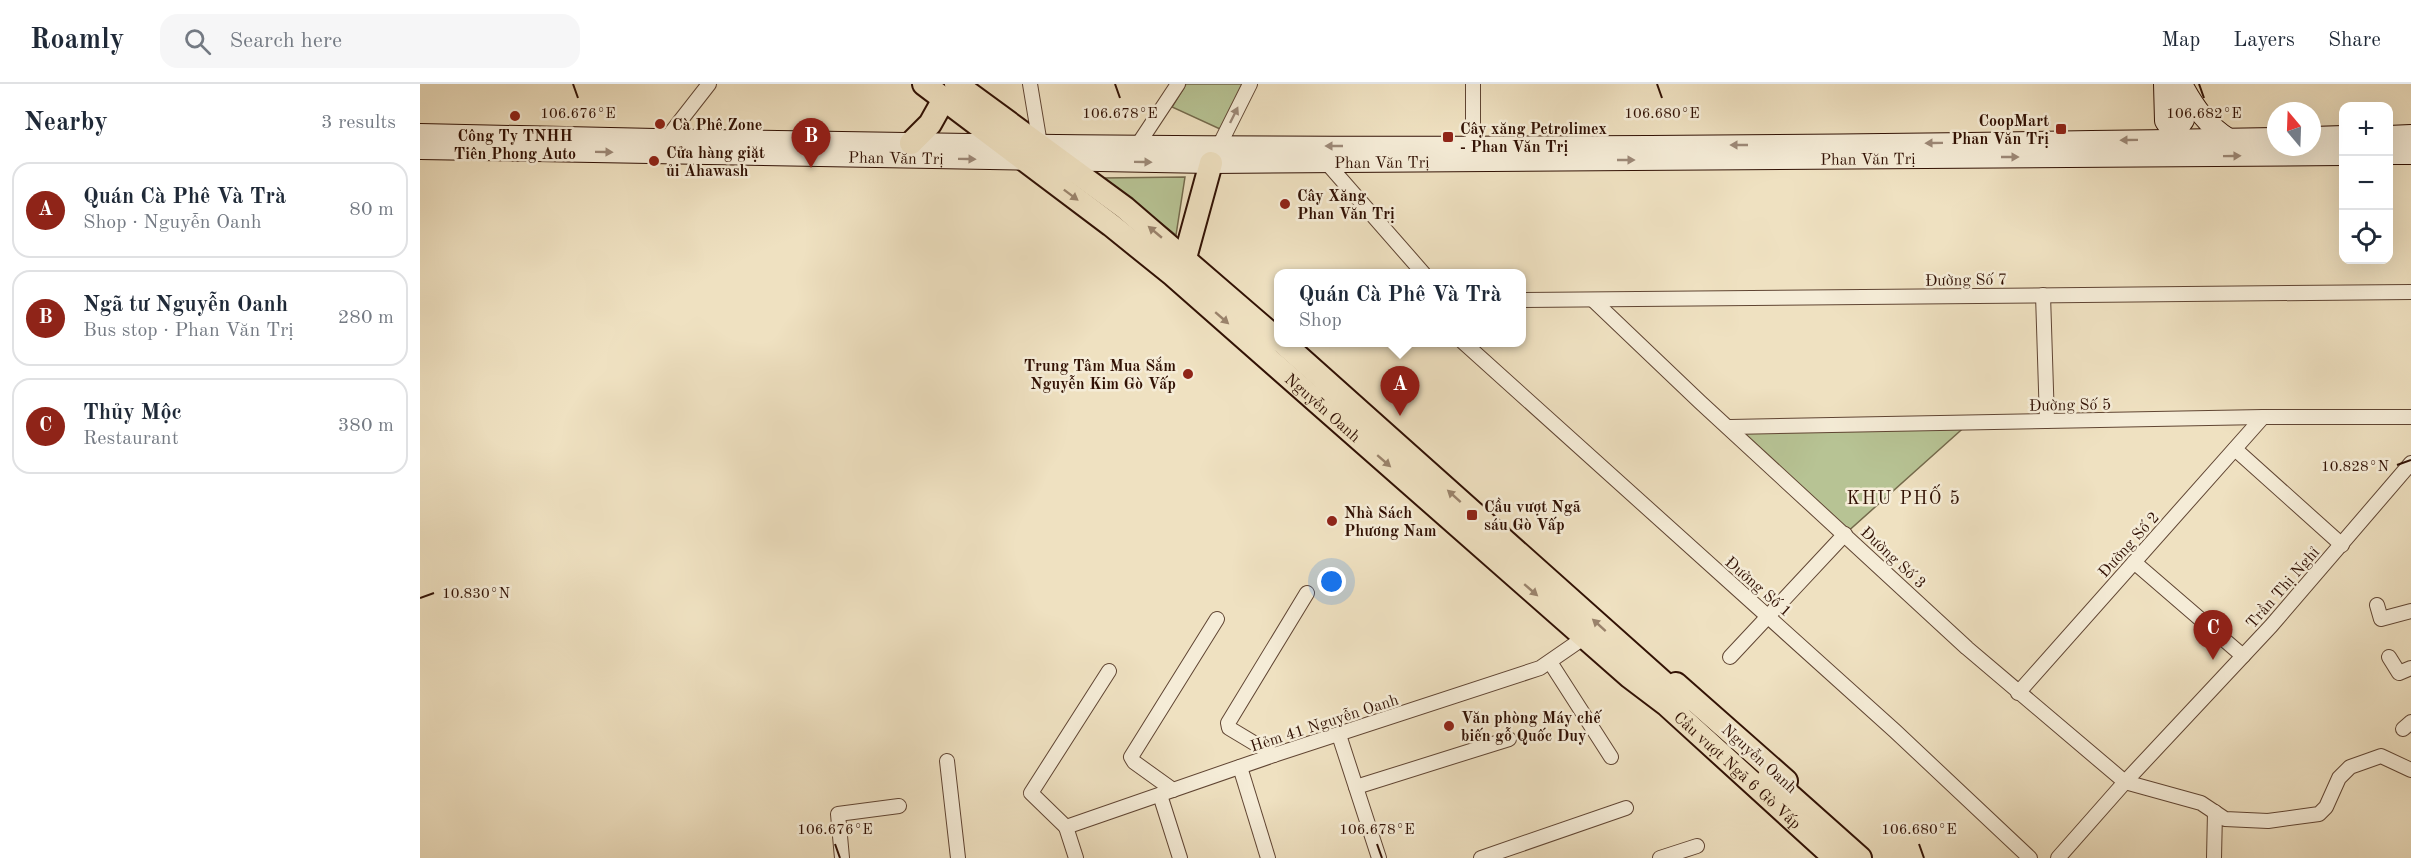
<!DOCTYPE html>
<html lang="en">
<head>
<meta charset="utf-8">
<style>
  :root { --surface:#fff; --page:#f6f6f7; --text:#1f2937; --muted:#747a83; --line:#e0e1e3; --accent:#8f2418 }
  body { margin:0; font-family:"Old Standard TT",serif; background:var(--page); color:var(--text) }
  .controls { position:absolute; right:18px; top:18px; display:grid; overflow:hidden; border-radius:12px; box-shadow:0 6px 24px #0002 }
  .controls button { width:54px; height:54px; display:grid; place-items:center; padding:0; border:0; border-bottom:2px solid var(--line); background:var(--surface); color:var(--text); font:30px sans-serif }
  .compass { position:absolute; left:1847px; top:18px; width:54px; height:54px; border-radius:50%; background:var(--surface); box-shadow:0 6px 24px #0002; rotate:341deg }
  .you { position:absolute; left:912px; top:498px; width:21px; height:21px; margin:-15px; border:4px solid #fff; border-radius:50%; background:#1a73e8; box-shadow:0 0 0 9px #1a73e833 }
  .badge { display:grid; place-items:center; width:39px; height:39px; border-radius:50%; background:var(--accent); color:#fff; font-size:20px; font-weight:700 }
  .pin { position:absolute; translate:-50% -50px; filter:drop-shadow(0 2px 3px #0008) }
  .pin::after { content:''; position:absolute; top:32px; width:21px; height:18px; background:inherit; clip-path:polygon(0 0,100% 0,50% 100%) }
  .popup { position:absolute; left:854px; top:185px; width:252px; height:78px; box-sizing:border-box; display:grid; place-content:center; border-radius:12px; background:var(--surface); filter:drop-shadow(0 2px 4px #0005); font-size:20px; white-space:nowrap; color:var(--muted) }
  .popup b { font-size:22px; color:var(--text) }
  .popup::after { content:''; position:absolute; left:50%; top:100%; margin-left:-12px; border:12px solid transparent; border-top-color:var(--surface) }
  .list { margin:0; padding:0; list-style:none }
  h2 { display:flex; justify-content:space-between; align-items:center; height:78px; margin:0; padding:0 24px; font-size:26px }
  h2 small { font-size:20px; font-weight:400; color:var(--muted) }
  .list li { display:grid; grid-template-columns:39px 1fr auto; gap:18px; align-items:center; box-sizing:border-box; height:96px; margin:0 12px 12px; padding:0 12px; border:2px solid var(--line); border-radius:18px }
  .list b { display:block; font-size:22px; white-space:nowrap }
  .list p { margin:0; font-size:20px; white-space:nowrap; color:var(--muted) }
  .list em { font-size:20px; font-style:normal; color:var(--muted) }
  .icon { flex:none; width:33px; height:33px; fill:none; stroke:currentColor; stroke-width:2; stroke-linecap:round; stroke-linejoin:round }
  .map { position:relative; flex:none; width:1991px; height:774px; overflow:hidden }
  header { display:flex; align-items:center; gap:36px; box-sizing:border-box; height:84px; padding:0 30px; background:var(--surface); border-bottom:2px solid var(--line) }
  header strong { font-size:28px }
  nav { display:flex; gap:33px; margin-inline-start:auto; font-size:21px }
  .search { width:420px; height:54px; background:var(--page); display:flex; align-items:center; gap:15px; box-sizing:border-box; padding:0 21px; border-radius:18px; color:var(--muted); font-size:22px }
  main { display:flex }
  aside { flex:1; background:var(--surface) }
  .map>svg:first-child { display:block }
</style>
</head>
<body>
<header>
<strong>Roamly</strong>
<div class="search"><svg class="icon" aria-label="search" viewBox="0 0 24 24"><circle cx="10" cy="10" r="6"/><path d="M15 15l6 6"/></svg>Search here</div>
<nav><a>Map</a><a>Layers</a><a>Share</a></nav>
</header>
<main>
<aside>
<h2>Nearby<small>3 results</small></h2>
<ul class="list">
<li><span class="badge">A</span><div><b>Quán Cà Phê Và Trà</b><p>Shop · Nguyễn Oanh</p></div><em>80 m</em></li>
<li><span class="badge">B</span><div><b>Ngã tư Nguyễn Oanh</b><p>Bus stop · Phan Văn Trị</p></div><em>280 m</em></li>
<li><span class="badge">C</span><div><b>Thủy Mộc</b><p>Restaurant</p></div><em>380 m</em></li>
</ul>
</aside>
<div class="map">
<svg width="1991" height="774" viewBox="0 0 1991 774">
  <rect width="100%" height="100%" fill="#efe1c1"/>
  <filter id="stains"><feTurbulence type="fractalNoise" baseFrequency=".00333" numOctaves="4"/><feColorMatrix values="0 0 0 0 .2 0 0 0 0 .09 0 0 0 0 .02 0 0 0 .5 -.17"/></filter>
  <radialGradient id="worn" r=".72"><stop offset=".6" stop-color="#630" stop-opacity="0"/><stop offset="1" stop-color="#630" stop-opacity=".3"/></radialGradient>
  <g fill="#b7c394" stroke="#746a4c" stroke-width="1.5">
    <polygon points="766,0 823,0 800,45 752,23"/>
    <polygon points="765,93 756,151 684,94"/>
    <polygon points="1549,339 1425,450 1310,343"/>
  </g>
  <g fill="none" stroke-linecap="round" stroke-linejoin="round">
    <g stroke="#604533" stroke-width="16">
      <g id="street">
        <polyline points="610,0 620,60"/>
        <polyline points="1053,0 1053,70"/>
        <polyline points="243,59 289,0"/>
        <polyline points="717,62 758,0"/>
        <polyline points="799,62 830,0"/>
        <polyline points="906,78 1004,190"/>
        <polyline points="1623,211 1627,337"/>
        <polyline points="1102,216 1991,208"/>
        <polyline points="1173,216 1280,318 1547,564 1705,698 1781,719 1805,735 1848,737 1899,730 1906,723 1919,694 1930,683 1961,672 1991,686"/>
        <polyline points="1043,258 1475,647 1610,774"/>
        <polyline points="1310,343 1843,333 1991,333"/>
        <polyline points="1815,365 1922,461"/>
        <polyline points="1714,478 1823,572"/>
        <polyline points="1957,521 1961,535 1991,527"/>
        <polyline points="1310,573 1425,450"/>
        <polyline points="1969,573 1979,589 1991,584"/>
        <polyline points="1130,578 1191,673"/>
        <polyline points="1598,609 1843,333"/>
        <polyline points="1983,645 1991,638"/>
        <polyline points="919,651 959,774"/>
        <polyline points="854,671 809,644 808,639 887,509"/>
        <polyline points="527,677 538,774"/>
        <polyline points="820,683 848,774"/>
        <polyline points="936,703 1089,655"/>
        <polyline points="753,706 714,678 711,673 797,535"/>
        <polyline points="740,711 760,774"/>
        <polyline points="646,743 854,671 1120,584 1165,553"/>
        <polyline points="646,743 611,709 689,587"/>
        <polyline points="646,743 656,774"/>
        <polyline points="422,774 418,730 479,722"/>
        <polyline points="1061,774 1206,724"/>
        <polyline points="1240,774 1277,762"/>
        <polyline points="1638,774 1705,698 1851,542 1991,379"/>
        <polyline points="1794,774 1795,728"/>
      </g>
    </g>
    <g stroke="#311104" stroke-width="22">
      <g id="secondary">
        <polyline points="1744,0 1745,37 1754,50 1754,66"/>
        <path d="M1762 0C1774 23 1787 41 1809 55"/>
        <path d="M0 50C183 54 367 58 550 60 985 66 1421 62 1856 54"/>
        <polyline points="1754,50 1764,36 1762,5"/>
        <polyline points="1968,52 1991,51"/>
        <polyline points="1892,53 1924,52"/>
        <path id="s1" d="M0 65 791 79 1924 71"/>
        <polyline points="1968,70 1991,70"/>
      </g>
    </g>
    <g stroke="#311104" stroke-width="26">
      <g id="primary">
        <path id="s2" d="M504 0 691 141 753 191 1210 593 1247 621 1415 774"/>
        <polyline points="536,0 705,124 858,256"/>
        <polyline points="491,59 510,40 524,15"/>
        <polyline points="765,174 791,79"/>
        <polyline points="862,258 1264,617"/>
        <polyline points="1256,600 1366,697"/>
        <polyline points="1349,693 1440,774"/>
      </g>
    </g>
    <use href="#street" stroke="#f5ecd7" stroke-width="14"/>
    <use href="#secondary" stroke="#f5ecd7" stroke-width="20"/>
    <use href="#primary" stroke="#efe1c1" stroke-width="22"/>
  </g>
  <defs><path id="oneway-solid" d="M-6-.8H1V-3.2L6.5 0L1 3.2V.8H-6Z" transform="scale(1.5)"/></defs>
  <g fill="#9d8978">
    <use href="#oneway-solid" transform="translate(814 31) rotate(-64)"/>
    <use href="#oneway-solid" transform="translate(1709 56) rotate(179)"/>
    <use href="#oneway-solid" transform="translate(1514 59) rotate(179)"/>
    <use href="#oneway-solid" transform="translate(1319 61) rotate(180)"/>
    <use href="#oneway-solid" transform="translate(914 62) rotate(180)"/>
    <use href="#oneway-solid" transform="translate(184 68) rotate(1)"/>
    <use href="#oneway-solid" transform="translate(1812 72) rotate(-1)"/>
    <use href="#oneway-solid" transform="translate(1590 73)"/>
    <use href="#oneway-solid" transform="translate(547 75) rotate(1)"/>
    <use href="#oneway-solid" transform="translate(1206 76)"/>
    <use href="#oneway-solid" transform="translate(723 78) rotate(1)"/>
  </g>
  <g fill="#9a836c">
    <use href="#oneway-solid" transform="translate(651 111) rotate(37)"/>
    <use href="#oneway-solid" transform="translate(735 148) rotate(-140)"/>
    <use href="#oneway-solid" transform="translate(802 234) rotate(41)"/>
    <use href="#oneway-solid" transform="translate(964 377) rotate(41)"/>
    <use href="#oneway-solid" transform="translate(1034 412) rotate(-138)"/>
    <use href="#oneway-solid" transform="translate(1111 506) rotate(41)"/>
    <use href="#oneway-solid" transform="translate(1179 541) rotate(-138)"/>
  </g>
  <path fill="none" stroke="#311104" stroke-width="2" d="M153 0 158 14M695 0 700 14M1237 0 1242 14M1779 0 1784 14M1977 381 1991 376M0 514 14 509M415 760 420 774M957 760 962 774M1499 760 1504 774"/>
  <g fill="#8f2418" stroke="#f5ecd7" stroke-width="2">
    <circle cx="95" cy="32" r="6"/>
    <circle cx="240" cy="40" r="6"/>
    <rect x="1635" y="39" width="12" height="12" rx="3"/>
    <rect x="1022" y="47" width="12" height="12" rx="3"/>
    <circle cx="234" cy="77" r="6"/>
    <circle cx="865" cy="120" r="6"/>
    <circle cx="768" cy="290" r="6"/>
    <rect x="1046" y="425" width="12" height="12" rx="3"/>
    <circle cx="912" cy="437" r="6"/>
    <circle cx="1029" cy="642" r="6"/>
  </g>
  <g text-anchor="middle" stroke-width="5" stroke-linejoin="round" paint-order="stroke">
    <g font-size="16" font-weight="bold" fill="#311104" stroke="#f5ecd7" text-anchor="start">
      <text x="1629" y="42" text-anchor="end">CoopMart<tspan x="1629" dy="18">Phan Văn Trị</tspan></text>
      <text x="252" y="46">Cà Phê Zone</text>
      <text x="1040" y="50">Cây xăng Petrolimex<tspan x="1040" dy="18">- Phan Văn Trị</tspan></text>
      <text x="95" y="57" text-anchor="middle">Công Ty TNHH<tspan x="95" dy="18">Tiên Phong Auto</tspan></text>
      <text x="246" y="74">Cửa hàng giặt<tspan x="246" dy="18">ủi Ahawash</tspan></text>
      <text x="877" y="117">Cây Xăng<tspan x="877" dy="18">Phan Văn Trị</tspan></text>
      <text x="756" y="287" text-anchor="end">Trung Tâm Mua Sắm<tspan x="756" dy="18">Nguyễn Kim Gò Vấp</tspan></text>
      <text x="1064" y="428">Cầu vượt Ngã<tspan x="1064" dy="18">sáu Gò Vấp</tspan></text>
      <text x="924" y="434">Nhà Sách<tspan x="924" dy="18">Phương Nam</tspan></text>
      <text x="1041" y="639">Văn phòng Máy chế<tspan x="1041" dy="18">biến gỗ Quốc Duy</tspan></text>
    </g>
    <g font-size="16" fill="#311104" stroke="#f5ecd7">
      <text dy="6" stroke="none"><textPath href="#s1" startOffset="476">Phan Văn Trị</textPath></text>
      <text dy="6" stroke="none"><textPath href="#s1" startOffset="1448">Phan Văn Trị</textPath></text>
      <text dy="6" stroke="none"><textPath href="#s1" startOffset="962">Phan Văn Trị</textPath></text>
      <text transform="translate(1546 195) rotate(-1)" y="6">Đường Số 7</text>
      <text transform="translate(1650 320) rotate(-1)" y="6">Đường Số 5</text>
      <text dy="6" stroke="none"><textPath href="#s2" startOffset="514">Nguyễn Oanh</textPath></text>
      <text transform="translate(1708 460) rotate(-48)" y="6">Đường Số 2</text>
      <text transform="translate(1474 473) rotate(43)" y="6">Đường Số 3</text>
      <text transform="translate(1339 502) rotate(41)" y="6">Đường Số 1</text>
      <text transform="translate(1862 503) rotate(-49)" y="6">Trần Thị Nghỉ</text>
      <text transform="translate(904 638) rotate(-18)" y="6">Hẻm 41 Nguyễn Oanh</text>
      <text transform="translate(1340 674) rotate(42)" y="6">Nguyễn Oanh</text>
      <text dy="6" stroke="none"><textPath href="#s2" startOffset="1065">Cầu vượt Ngã 6 Gò Vấp</textPath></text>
    </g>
    <g font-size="18" letter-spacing="1.5" fill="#311104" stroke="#f5ecd7">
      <text x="1484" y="420">KHU PHỐ 5</text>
    </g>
  </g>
  <g font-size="15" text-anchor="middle" fill="#311104" stroke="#f5ecd7" stroke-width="5" stroke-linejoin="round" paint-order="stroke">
    <text x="158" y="34">106.676°E</text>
    <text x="700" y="34">106.678°E</text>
    <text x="1242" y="34">106.680°E</text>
    <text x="1784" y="34">106.682°E</text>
    <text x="1935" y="387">10.828°N</text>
    <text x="56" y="514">10.830°N</text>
    <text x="415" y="750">106.676°E</text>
    <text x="957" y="750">106.678°E</text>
    <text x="1499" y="750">106.680°E</text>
  </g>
  <rect width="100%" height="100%" filter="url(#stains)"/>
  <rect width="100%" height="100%" fill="url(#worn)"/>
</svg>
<div class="controls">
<button>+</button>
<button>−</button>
<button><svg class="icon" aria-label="locate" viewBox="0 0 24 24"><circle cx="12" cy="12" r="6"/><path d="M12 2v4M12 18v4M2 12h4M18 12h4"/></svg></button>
</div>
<svg class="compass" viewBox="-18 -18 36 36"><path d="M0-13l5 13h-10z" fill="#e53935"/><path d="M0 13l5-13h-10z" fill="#747a83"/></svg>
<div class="you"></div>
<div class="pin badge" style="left:980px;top:332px">A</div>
<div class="popup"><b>Quán Cà Phê Và Trà</b>Shop</div>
<div class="pin badge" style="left:391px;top:84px">B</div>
<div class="pin badge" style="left:1793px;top:576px">C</div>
</div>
</main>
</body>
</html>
